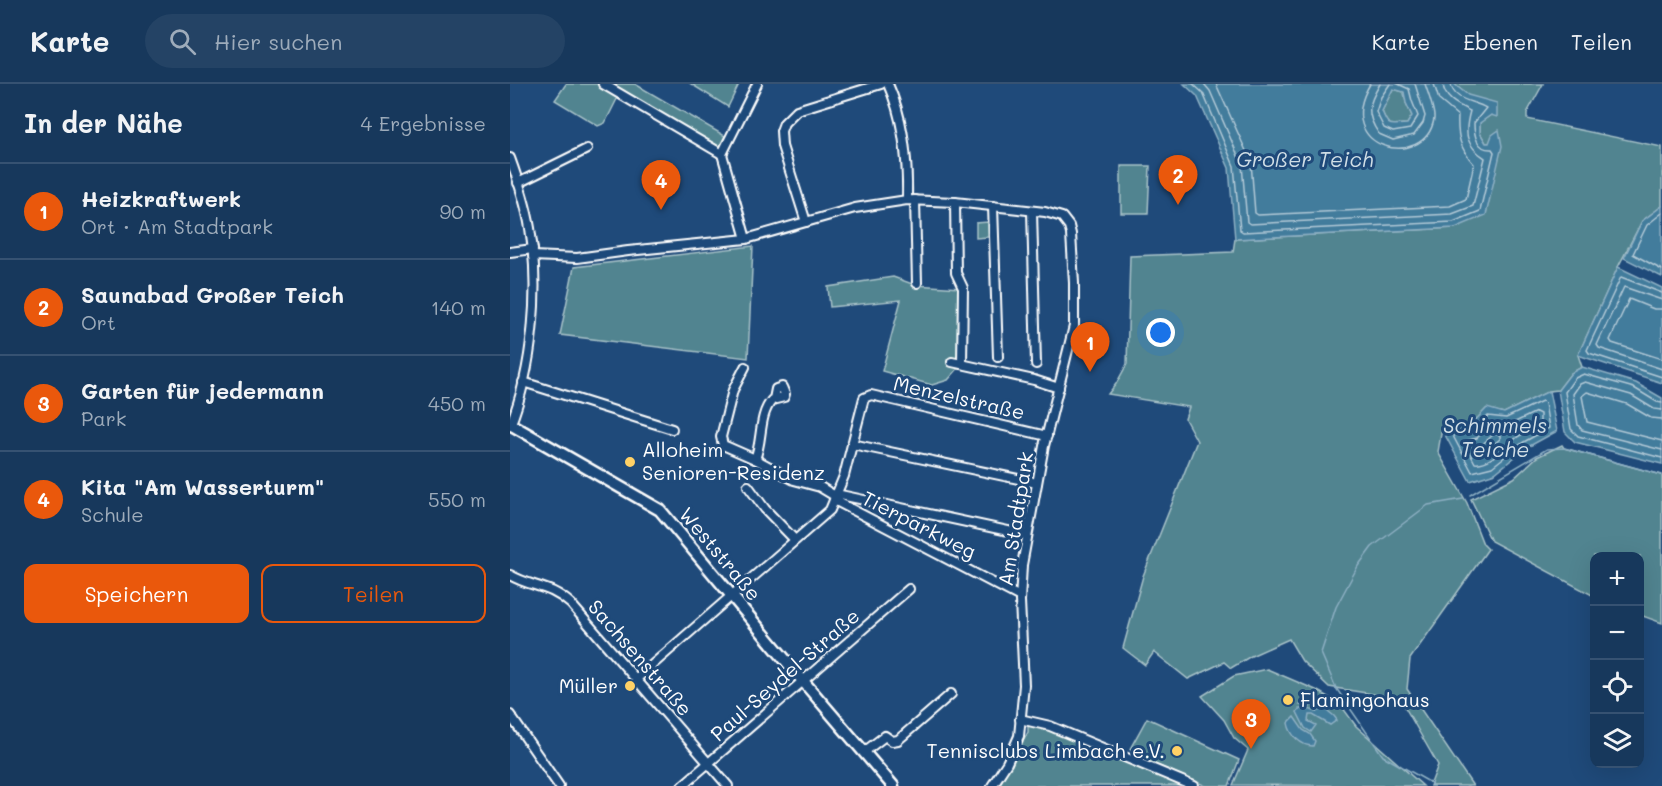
<!DOCTYPE html>
<html lang="de">
<head>
<meta charset="utf-8">
<style>
  :root { --surface:#17385c; --page:#244365; --text:#f1f3f6; --muted:#9eacbb; --line:#365272; --accent:#ea580c }
  body { margin:0; font-family:Mali,sans-serif; background:var(--page); color:var(--text) }
  .controls { position:absolute; right:18px; bottom:18px; display:grid; overflow:hidden; border-radius:12px; box-shadow:0 6px 24px #0002 }
  .controls button { width:54px; height:54px; display:grid; place-items:center; padding:0; border:0; border-bottom:2px solid var(--line); background:var(--surface); color:var(--text); font:30px sans-serif }
  .you { position:absolute; left:651px; top:249px; width:21px; height:21px; margin:-15px; border:4px solid #fff; border-radius:50%; background:#1a73e8; box-shadow:0 0 0 9px #1a73e833 }
  .badge { display:grid; place-items:center; width:39px; height:39px; border-radius:50%; background:var(--accent); color:#fff; font-size:20px; font-weight:700 }
  .pin { position:absolute; translate:-50% -50px; filter:drop-shadow(0 2px 3px #0008) }
  .pin::after { content:''; position:absolute; top:32px; width:21px; height:18px; background:inherit; clip-path:polygon(0 0,100% 0,50% 100%) }
  .list { margin:0; padding:0; list-style:none }
  h2 { display:flex; justify-content:space-between; align-items:center; height:78px; margin:0; padding:0 24px; font-size:26px }
  h2 small { font-size:20px; font-weight:400; color:var(--muted) }
  .list li { display:grid; grid-template-columns:39px 1fr auto; gap:18px; align-items:center; box-sizing:border-box; height:96px; padding:0 24px; border-top:2px solid var(--line) }
  .list b { display:block; font-size:22px; white-space:nowrap }
  .list p { margin:0; font-size:20px; white-space:nowrap; color:var(--muted) }
  .list em { font-size:20px; font-style:normal; color:var(--muted) }
  .actions { display:flex; gap:12px; padding:18px 24px }
  .actions a { flex:1; padding:14px 0; border:2px solid var(--accent); border-radius:12px; text-align:center; font-size:21px; color:var(--accent) }
  .actions .main { background:var(--accent); color:#fff }
  .icon { flex:none; width:33px; height:33px; fill:none; stroke:currentColor; stroke-width:2; stroke-linecap:round; stroke-linejoin:round }
  .map { position:relative; flex:none; width:1152px; height:702px; overflow:hidden }
  header { display:flex; align-items:center; gap:36px; box-sizing:border-box; height:84px; padding:0 30px; background:var(--surface); border-bottom:2px solid var(--line) }
  header strong { font-size:28px }
  nav { display:flex; gap:33px; margin-inline-start:auto; font-size:21px }
  .search { width:420px; height:54px; background:var(--page); display:flex; align-items:center; gap:15px; box-sizing:border-box; padding:0 21px; border-radius:33px; color:var(--muted); font-size:22px }
  main { display:flex }
  aside { flex:1; background:var(--surface) }
  .map>svg:first-child { display:block }
</style>
</head>
<body>
<header>
<strong>Karte</strong>
<div class="search"><svg class="icon" aria-label="search" viewBox="0 0 24 24"><circle cx="10" cy="10" r="6"/><path d="M15 15l6 6"/></svg>Hier suchen</div>
<nav><a>Karte</a><a>Ebenen</a><a>Teilen</a></nav>
</header>
<main>
<aside>
<h2>In der Nähe<small>4 Ergebnisse</small></h2>
<ul class="list">
<li><span class="badge">1</span><div><b>Heizkraftwerk</b><p>Ort · Am Stadtpark</p></div><em>90 m</em></li>
<li><span class="badge">2</span><div><b>Saunabad Großer Teich</b><p>Ort</p></div><em>140 m</em></li>
<li><span class="badge">3</span><div><b>Garten für jedermann</b><p>Park</p></div><em>450 m</em></li>
<li><span class="badge">4</span><div><b>Kita &quot;Am Wasserturm&quot;</b><p>Schule</p></div><em>550 m</em></li>
</ul>
<div class="actions"><a class="main">Speichern</a><a>Teilen</a></div>
</aside>
<div class="map">
<svg width="1152" height="702" viewBox="0 0 1152 702">
  <rect width="100%" height="100%" fill="#1f4a7a"/>
  <filter id="ink" filterUnits="userSpaceOnUse"><feTurbulence type="fractalNoise" baseFrequency=".0167" numOctaves="2"/><feDisplacementMap in="SourceGraphic" scale="12" xChannelSelector="R" yChannelSelector="G"/><feConvolveMatrix kernelMatrix="1 2 1 2 8 2 1 2 1" color-interpolation-filters="sRGB"/></filter>
  <g filter="url(#ink)">
    <g fill="#518490" stroke="#a8c2c8" stroke-width="1.5">
      <polygon points="56,0 125,0 215,52 209,63 111,7 95,39 88,42 45,16"/>
      <polygon points="181,0 229,0 218,23"/>
      <polygon points="944,0 1033,0 1017,29 1017,35 1152,63 1152,122 1132,137 1108,183 1068,271 1072,283 1061,289 1048,306 1039,307 994,329 976,325 959,343 933,338 928,368 957,419 973,460 978,465 900,575 897,605 963,702 920,702 928,681 892,618 875,612 819,603 792,577 779,555 741,572 721,584 714,578 678,595 644,568 635,581 613,564 633,492 687,357 675,335 679,323 598,310 606,300 617,280 620,172 723,168 725,155 945,144 979,59 976,59 970,49 970,38 981,31"/>
      <path d="M883 5 894 8 896 19 902 32 897 40C880 40 879 46 872 27Z"/>
      <polygon points="611,82 640,82 638,129 611,129"/>
      <polygon points="478,138 478,153 466,154 466,139"/>
      <polygon points="243,162 238,274 50,251 64,183"/>
      <polygon points="383,193 405,201 450,204 452,280 438,296 422,301 372,287 391,216 320,223 318,203"/>
      <polygon points="1052,361 1054,364 1152,391 1152,539 1130,531 1130,472 1084,472 1084,512 981,457 961,415 1004,394 1027,373"/>
      <polygon points="757,585 806,606 830,620 846,642 913,702 723,701 738,666 724,654 714,636 692,612 724,592"/>
      <polygon points="637,634 729,676 719,702 696,702 633,675 634,671 620,665"/>
      <polygon points="518,641 540,646 675,702 489,702 518,648"/>
    </g>
    <g fill="#427b9c" stroke="#8eb0c4" stroke-width="1.5" fill-rule="evenodd">
      <path d="M674 0H944L958 11 987 19V33L981 31 970 39V49L976 59H979L982 51 989 46 992 62 976 131 945 144 725 155 719 84 687 12ZM883 5 894 8 896 19 902 32 897 40C881 40 879 46 872 27Z"/>
      <polygon points="1152,122 1152,193 1114,174 1132,137"/>
      <polygon points="1108,183 1152,204 1152,299 1068,271"/>
      <polygon points="1072,283 1126,299 1152,314 1152,380 1065,358 1055,348 1048,306 1061,289"/>
      <polygon points="1039,307 1047,347 1016,364 985,389 960,397 934,349 933,337 959,343 977,324 994,329"/>
      <polygon points="802,614 824,632 827,636 820,641 803,631 799,631 798,637 806,641 801,648 795,644 787,628 789,625 799,625 806,628 809,627 810,625 803,620 800,623 790,621 796,616"/>
      <path d="M784 633 793 646 800 650 805 657 803 662C791 662 780 651 778 639Z"/>
    </g>
    <g fill="none" stroke-linecap="round" stroke-linejoin="round">
      <g stroke="#b3cad7" stroke-width="1.5">
        <path d="M683 0 693 9 724 82 730 146 733 148 943 138 970 127 984 68 982 65C967 66 964 52 964 39L976 24C965 17 943 17 941 0"/>
        <path d="M694 0 700 7 732 81 737 138 740 140 942 130 963 122 975 74C955 61 954 49 960 27 948 21 934 15 933 0"/>
        <path d="M706 0 741 78 745 129 748 131 940 122 956 115 964 80C950 65 947 52 948 32L929 16 924 0"/>
        <path d="M860 0C821 66 915 87 924 35 925 27 918 9 915 0"/>
        <path d="M870 0C858 20 855 30 869 50L883 56 904 51 913 39 915 32 905 0"/>
        <polyline points="880,0 871,13 866,28 874,44 883,48 900,45 908,32 902,17 899,5 888,0"/>
        <polyline points="1152,129 1137,141 1123,170 1152,186"/>
        <polyline points="1152,209 1111,193 1077,266 1079,269 1152,293"/>
        <polyline points="1152,216 1114,203 1087,261 1089,264 1152,285"/>
        <polyline points="1152,225 1144,225 1119,215 1100,256 1102,259 1152,275"/>
        <polygon points="1032,317 1035,319 1039,344 1012,359 982,383 962,388 942,350 942,347 961,348 978,332 996,334"/>
        <polyline points="1152,319 1147,318 1124,304 1074,290 1065,294 1055,308 1061,345 1068,352 1152,374"/>
        <polyline points="1152,326 1144,325 1121,311 1075,298 1070,300 1063,310 1068,341 1072,346 1152,366"/>
        <path d="M1026 328 1030 330V341C1023 344 1016 348 1009 352 996 360 982 381 965 379L955 360 956 357 967 354 981 340 997 342Z"/>
        <polyline points="1152,335 1141,334 1117,320 1077,308 1072,312 1077,338 1152,357"/>
        <polygon points="984,350 990,351 990,355 974,368 970,368 969,363"/>
      </g>
      <g stroke="#8eb0c4" stroke-width="1.5">
        <polyline points="960,411 1037,365 1054,364 1152,391"/>
        <polyline points="922,702 921,699 873,672 826,604 811,569 826,523 848,482 862,463 918,421 953,415"/>
      </g>
      <g stroke="#fff" stroke-width="12">
        <g id="street">
          <polyline points="93,0 212,70"/>
          <path d="M378 0C394 36 398 76 397 116"/>
          <path d="M0 74C8 96 16 120 20 144 30 206 23 284 0 342"/>
          <polyline points="8,99 77,65"/>
          <polyline points="405,116 407,199"/>
          <polyline points="445,118 446,189 453,204 452,280"/>
          <polyline points="483,122 488,273"/>
          <polyline points="522,127 526,280"/>
          <polyline points="296,138 272,62 271,47 274,39 287,26 371,0"/>
          <polyline points="236,155 212,70 247,0"/>
          <polyline points="0,168 23,165"/>
          <polyline points="23,172 67,174 118,167 236,155 345,124 397,116 445,118 535,128 552,133 559,142 561,150 564,199 564,242 534,362 512,481 510,517 514,601 509,652 497,679 482,702"/>
          <polyline points="442,278 524,296 549,304"/>
          <polyline points="235,283 223,306 211,353 213,361 245,375"/>
          <polyline points="13,298 162,345"/>
          <path d="M264 315 266 305 272 303 275 310 274 313 262 316C248 332 253 356 245 375L284 396 310 403 325 412"/>
          <polyline points="342,360 527,399"/>
          <polyline points="238,402 255,425 285,456"/>
          <polyline points="326,410 517,451"/>
          <polyline points="324,416 510,513"/>
          <path d="M0 491C22 504 39 500 61 520L218 702"/>
          <polyline points="126,595 320,426 334,392 354,314 361,311 537,352"/>
          <polyline points="0,631 49,702"/>
          <polyline points="510,635 540,642 684,702"/>
          <polyline points="354,668 375,652 382,657 388,656 441,610"/>
          <polyline points="172,702 399,505"/>
        </g>
      </g>
      <g stroke="#fff" stroke-width="15">
        <polyline id="secondary" points="0,340 150,426 293,597 383,702"/>
      </g>
      <use href="#street" stroke="#1f4a7a" stroke-width="8"/>
      <use href="#secondary" stroke="#1f4a7a" stroke-width="10"/>
    </g>
  </g>
  <g fill="#ffd166" stroke="#1f4a7a" stroke-width="2">
    <circle cx="120" cy="378" r="6"/>
    <circle cx="120" cy="602" r="6"/>
    <circle cx="778" cy="616" r="6"/>
    <circle cx="667" cy="667" r="6"/>
  </g>
  <g text-anchor="middle" stroke-width="6" stroke-linejoin="round" paint-order="stroke">
    <g font-size="20" fill="#fff" stroke="#1f4a7a">
      <text transform="translate(449 314) rotate(13)" y="7">Menzelstraße</text>
      <text transform="translate(506 435) rotate(-81)" y="7">Am Stadtpark</text>
      <text transform="translate(409 441) rotate(27)" y="7">Tierparkweg</text>
      <text transform="translate(210 470) rotate(50)" y="7">Weststraße</text>
      <text transform="translate(130 574) rotate(49)" y="7">Sachsenstraße</text>
      <text transform="translate(275 591) rotate(-41)" y="7">Paul-Seydel-Straße</text>
    </g>
    <g font-size="20" fill="#fff" stroke="#1f4a7a" text-anchor="start">
      <text x="132" y="373">Alloheim<tspan x="132" dy="23">Senioren-Residenz</tspan></text>
      <text x="108" y="609" text-anchor="end">Müller</text>
      <text x="790" y="623">Flamingohaus</text>
      <text x="655" y="674" text-anchor="end">Tennisclubs Limbach e.V.</text>
    </g>
    <g font-size="21" font-style="italic" fill="#d0dee6" stroke="#1f4a7a">
      <text x="795" y="83">Großer Teich</text>
      <text x="985" y="349">Schimmels<tspan x="985" dy="24">Teiche</tspan></text>
    </g>
  </g>
</svg>
<div class="controls">
<button>+</button>
<button>−</button>
<button><svg class="icon" aria-label="locate" viewBox="0 0 24 24"><circle cx="12" cy="12" r="6"/><path d="M12 2v4M12 18v4M2 12h4M18 12h4"/></svg></button>
<button><svg class="icon" aria-label="layers" viewBox="0 0 24 24"><path d="M12 4l9 5-9 5-9-5zM3 14l9 5 9-5"/></svg></button>
</div>
<div class="you"></div>
<div class="pin badge" style="left:580px;top:288px">1</div>
<div class="pin badge" style="left:668px;top:121px">2</div>
<div class="pin badge" style="left:741px;top:665px">3</div>
<div class="pin badge" style="left:151px;top:126px">4</div>
</div>
</main>
</body>
</html>
